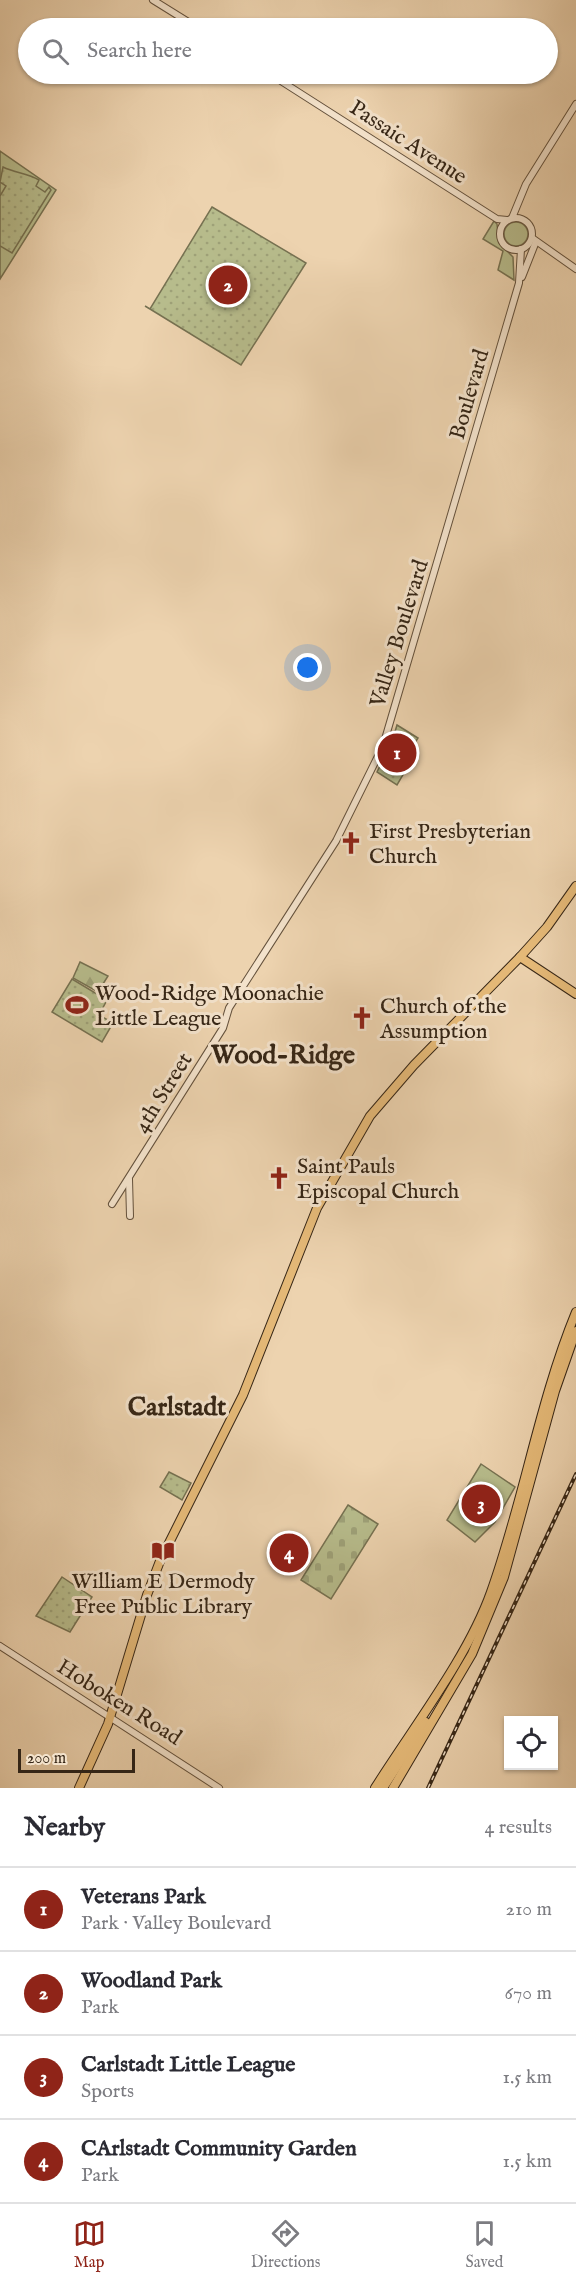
<!DOCTYPE html>
<html lang="en">
<head>
<meta charset="utf-8">
<style>
  :root { --surface:#fff; --page:#f2f2f3; --text:#2b2b33; --muted:#7c7c81; --line:#e1e1e2; --accent:#8f2418 }
  body { margin:0; font-family:"IM FELL English",serif; background:var(--page); color:var(--text) }
  .controls { position:absolute; right:18px; bottom:18px; display:grid; overflow:hidden; border-radius:0px; box-shadow:0 2px 4px #0004 }
  .controls button { width:54px; height:54px; display:grid; place-items:center; padding:0; border:0; border-bottom:2px solid var(--line); background:var(--surface); color:var(--text); font:30px sans-serif }
  .scale { position:absolute; left:18px; bottom:15px; width:117px; box-sizing:border-box; padding-left:6px; border:3px solid #362616; border-top:0; font-size:16px; line-height:21px; white-space:nowrap; color:#362616; -webkit-text-stroke:4px #f3e2cb; paint-order:stroke }
  .you { position:absolute; left:308px; top:668px; width:21px; height:21px; margin:-15px; border:4px solid #fff; border-radius:50%; background:#1a73e8; box-shadow:0 0 0 9px #1a73e833 }
  .badge { display:grid; place-items:center; width:39px; height:39px; border-radius:50%; background:var(--accent); color:#fff; font-size:20px; font-weight:700 }
  .pin { position:absolute; translate:-50% -50%; border:3px solid #fff; box-shadow:0 2px 6px #0006 }
  .list { margin:0; padding:0; list-style:none }
  h2 { display:flex; justify-content:space-between; align-items:center; height:78px; margin:0; padding:0 24px; font-size:26px }
  h2 small { font-size:20px; font-weight:400; color:var(--muted) }
  .list li { display:grid; grid-template-columns:39px 1fr auto; gap:18px; align-items:center; box-sizing:border-box; height:84px; padding:0 24px; border-top:2px solid var(--line) }
  .list b { display:block; font-size:22px; white-space:nowrap }
  .list p { margin:0; font-size:20px; white-space:nowrap; color:var(--muted) }
  .list em { font-size:20px; font-style:normal; color:var(--muted) }
  .icon { flex:none; width:33px; height:33px; fill:none; stroke:currentColor; stroke-width:2; stroke-linecap:round; stroke-linejoin:round }
  .map { position:relative; flex:none; width:576px; height:1788px; overflow:hidden }
  .search { position:absolute; background:var(--surface); box-shadow:0 2px 4px #0004; left:18px; right:18px; top:18px; height:66px; display:flex; align-items:center; gap:15px; box-sizing:border-box; padding:0 21px; border-radius:33px; color:var(--muted); font-size:22px }
  .sheet { height:414px; background:var(--surface) }
  nav { display:flex; justify-content:space-around; align-items:center; box-sizing:border-box; height:84px; border-top:2px solid var(--line); background:var(--surface); font-size:16px; color:var(--muted) }
  nav a { display:grid; justify-items:center; gap:3px }
  nav .on { color:var(--accent) }
  .map>svg:first-child { display:block }
</style>
</head>
<body>
<div class="map">
<svg width="576" height="1788" viewBox="0 0 576 1788">
  <defs>
    <pattern id="forest-firs" width="22" height="20" patternUnits="userSpaceOnUse" patternTransform="scale(1.5)"><rect width="22" height="20" fill="#b7bc8c"/><path d="M5 1l3.5 6h-7zM16 11l3.5 6h-7z" fill="#9ea178"/></pattern>
    <pattern id="cemetery-stones" width="16" height="16" patternUnits="userSpaceOnUse" patternTransform="scale(1.5)"><rect width="16" height="16" fill="#b7bc8c"/><path d="M2 7V4a2 2 0 0 1 4 0v3zM10 15v-3a2 2 0 0 1 4 0v3z" fill="#9ea178"/></pattern>
    <pattern id="park-dots" width="8" height="8" patternUnits="userSpaceOnUse" patternTransform="scale(1.5)"><rect width="8" height="8" fill="#b7bc8c"/><path d="M2 2h.1M6 6h.1" fill="none" stroke="#9ea178" stroke-width="1.8" stroke-linecap="round"/></pattern>
  </defs>
  <rect width="100%" height="100%" fill="#edd3af"/>
  <filter id="stains"><feTurbulence type="fractalNoise" baseFrequency=".00333" numOctaves="4"/><feColorMatrix values="0 0 0 0 .2 0 0 0 0 .09 0 0 0 0 .02 0 0 0 .5 -.17"/></filter>
  <radialGradient id="worn" r=".72"><stop offset=".6" stop-color="#630" stop-opacity="0"/><stop offset="1" stop-color="#630" stop-opacity=".3"/></radialGradient>
  <g fill="#b7bc8c" stroke="#767151" stroke-width="1.5">
    <polygon points="0,151 56,190 0,279"/>
    <polygon points="494,221 497,224 499,243 513,257 514,280 498,270 503,251 483,239"/>
    <circle cx="516" cy="234" r="12"/>
    <polygon points="481,1464 515,1487 495,1522 475,1542 447,1520"/>
  </g>
  <polygon fill="url(#forest-firs)" stroke="#767151" stroke-width="1.5" points="80,962 108,976 98,992 73,978"/>
  <polygon fill="url(#cemetery-stones)" stroke="#767151" stroke-width="1.5" points="348,1505 378,1524 331,1599 301,1580"/>
  <g fill="url(#park-dots)" stroke="#767151" stroke-width="1.5">
    <path d="M3 167C15 173 27 173 39 180L36 186 45 192 49 187 51 190 12 253 0 246V196L6 186 0 182Z"/>
    <polygon points="212,207 306,263 241,365 150,309 145,306 150,309"/>
    <polygon points="397,725 418,738 406,757 411,761 397,785 377,772 392,742"/>
    <polygon points="72,979 107,1000 99,1015 113,1023 102,1042 52,1012"/>
    <polygon points="169,1472 191,1483 182,1500 160,1487"/>
    <polygon points="62,1577 92,1597 70,1632 36,1616"/>
  </g>
  <g fill="none" stroke-linecap="round" stroke-linejoin="round">
    <g stroke="#64513c" stroke-width="8">
      <g id="minor">
        <polyline points="153,0 198,28"/>
        <polyline points="270,74 497,219 507,220"/>
        <circle cx="516" cy="234" r="16"/>
        <polyline points="512,218 526,184 576,104"/>
        <polyline points="532,238 576,269"/>
        <polyline points="522,277 535,244"/>
        <polyline points="129,1179 130,1216"/>
        <polyline points="112,1204 223,1028 229,1008 336,841 383,746 519,283 521,249"/>
        <polyline points="0,1646 219,1788"/>
      </g>
    </g>
    <g stroke="#362616" stroke-width="10">
      <g id="major">
        <polyline points="520,957 576,994"/>
        <polyline points="79,1788 108,1724 147,1595 160,1561 243,1395 317,1208 370,1116 414,1065 520,957 547,927 576,886"/>
      </g>
    </g>
    <g stroke="#362616" stroke-width="10">
      <g id="highway">
        <path d="M375 1788C412 1729 468 1657 491 1592 524 1500 539 1402 576 1312"/>
        <polyline points="383,1788 426,1722"/>
        <polyline points="393,1788 472,1654 504,1577 555,1391 576,1331"/>
      </g>
    </g>
    <use href="#minor" stroke="#f3e2cb" stroke-width="6"/>
    <use href="#major" stroke="#e6ba78" stroke-width="8"/>
    <use href="#highway" stroke="#e6ba78" stroke-width="8"/>
    <g stroke="#362616" stroke-width="4">
      <polyline id="rail" points="428,1788 576,1474"/>
    </g>
    <use href="#rail" stroke="#f3e2cb" stroke-width="1.5" stroke-dasharray="4.5" stroke-linecap="butt"/>
  </g>
  <defs>
    <g id="church-bare" transform="scale(1.8)"><path d="M-1.2-6h2.4v3.5h3.3v2.4h-3.3V6h-2.4V-.1h-3.3v-2.4h3.3Z" fill="#8f2418" stroke="#f3e2cb" stroke-width="2.5" paint-order="stroke"/></g>
    <g id="stadium-bare" transform="scale(1.8)"><path d="M0-5a6.5 5 0 1 0 0 10a6.5 5 0 1 0 0-10ZM-3.5-1.8h7v3.6h-7Z" fill="#8f2418" stroke="#f3e2cb" stroke-width="2.5" paint-order="stroke"/></g>
    <g id="library-bare" transform="scale(1.8)"><path d="M-6-4Q-3-5.5-.7-3.5V5Q-3 3-6 4ZM6-4Q3-5.5 .7-3.5V5Q3 3 6 4Z" fill="#8f2418" stroke="#f3e2cb" stroke-width="2.5" paint-order="stroke"/></g>
  </defs>
  <g fill-rule="evenodd">
    <use href="#church-bare" x="351" y="843"/>
    <use href="#stadium-bare" x="77" y="1005"/>
    <use href="#church-bare" x="362" y="1018"/>
    <use href="#church-bare" x="279" y="1178"/>
    <use href="#library-bare" x="163" y="1551"/>
  </g>
  <g text-anchor="middle" stroke-width="6" stroke-linejoin="round" paint-order="stroke">
    <g font-size="22" fill="#362616" stroke="#f3e2cb">
      <text transform="translate(409 141) rotate(33)" y="8">Passaic Avenue</text>
      <text transform="translate(468 394) rotate(-74)" y="8">Boulevard</text>
      <text transform="translate(398 633) rotate(-73)" y="8">Valley Boulevard</text>
      <text transform="translate(162 1092) rotate(-58)" y="8">4th Street</text>
      <text transform="translate(120 1701) rotate(32)" y="8">Hoboken Road</text>
    </g>
    <g font-size="22" fill="#362616" stroke="#f3e2cb" text-anchor="start">
      <text x="369" y="838">First Presbyterian<tspan x="369" dy="25">Church</tspan></text>
      <text x="95" y="1000">Wood-Ridge Moonachie<tspan x="95" dy="25">Little League</tspan></text>
      <text x="380" y="1013">Church of the<tspan x="380" dy="25">Assumption</tspan></text>
      <text x="297" y="1173">Saint Pauls<tspan x="297" dy="25">Episcopal Church</tspan></text>
      <text x="163" y="1588" text-anchor="middle">William E Dermody<tspan x="163" dy="25">Free Public Library</tspan></text>
    </g>
    <g font-size="26" font-weight="bold" fill="#362616" stroke="#f3e2cb">
      <text x="283" y="1063">Wood-Ridge</text>
      <text x="177" y="1415">Carlstadt</text>
    </g>
  </g>
  <rect width="100%" height="100%" filter="url(#stains)"/>
  <rect width="100%" height="100%" fill="url(#worn)"/>
</svg>
<div class="controls">
<button><svg class="icon" aria-label="locate" viewBox="0 0 24 24"><circle cx="12" cy="12" r="6"/><path d="M12 2v4M12 18v4M2 12h4M18 12h4"/></svg></button>
</div>
<div class="scale">200 m</div>
<div class="you"></div>
<div class="pin badge" style="left:397px;top:753px">1</div>
<div class="pin badge" style="left:228px;top:285px">2</div>
<div class="pin badge" style="left:481px;top:1504px">3</div>
<div class="pin badge" style="left:289px;top:1553px">4</div>
<div class="search"><svg class="icon" aria-label="search" viewBox="0 0 24 24"><circle cx="10" cy="10" r="6"/><path d="M15 15l6 6"/></svg>Search here</div>
</div>
<section class="sheet">
<h2>Nearby<small>4 results</small></h2>
<ul class="list">
<li><span class="badge">1</span><div><b>Veterans Park</b><p>Park · Valley Boulevard</p></div><em>210 m</em></li>
<li><span class="badge">2</span><div><b>Woodland Park</b><p>Park</p></div><em>670 m</em></li>
<li><span class="badge">3</span><div><b>Carlstadt Little League</b><p>Sports</p></div><em>1.5 km</em></li>
<li><span class="badge">4</span><div><b>CArlstadt Community Garden</b><p>Park</p></div><em>1.5 km</em></li>
</ul>
</section>
<nav>
<a class="on"><svg class="icon" aria-label="map" viewBox="0 0 24 24"><path d="M3 6l6-2 6 2 6-2v14l-6 2-6-2-6 2zM9 4v14M15 6v14"/></svg>Map</a>
<a><svg class="icon" aria-label="directions" viewBox="0 0 24 24"><path d="M12 3l9 9-9 9-9-9zM9 14v-3h6M13 9l2 2-2 2"/></svg>Directions</a>
<a><svg class="icon" aria-label="saved" viewBox="0 0 24 24"><path d="M7 4h10v16l-5-4-5 4z"/></svg>Saved</a>
</nav>
</body>
</html>
